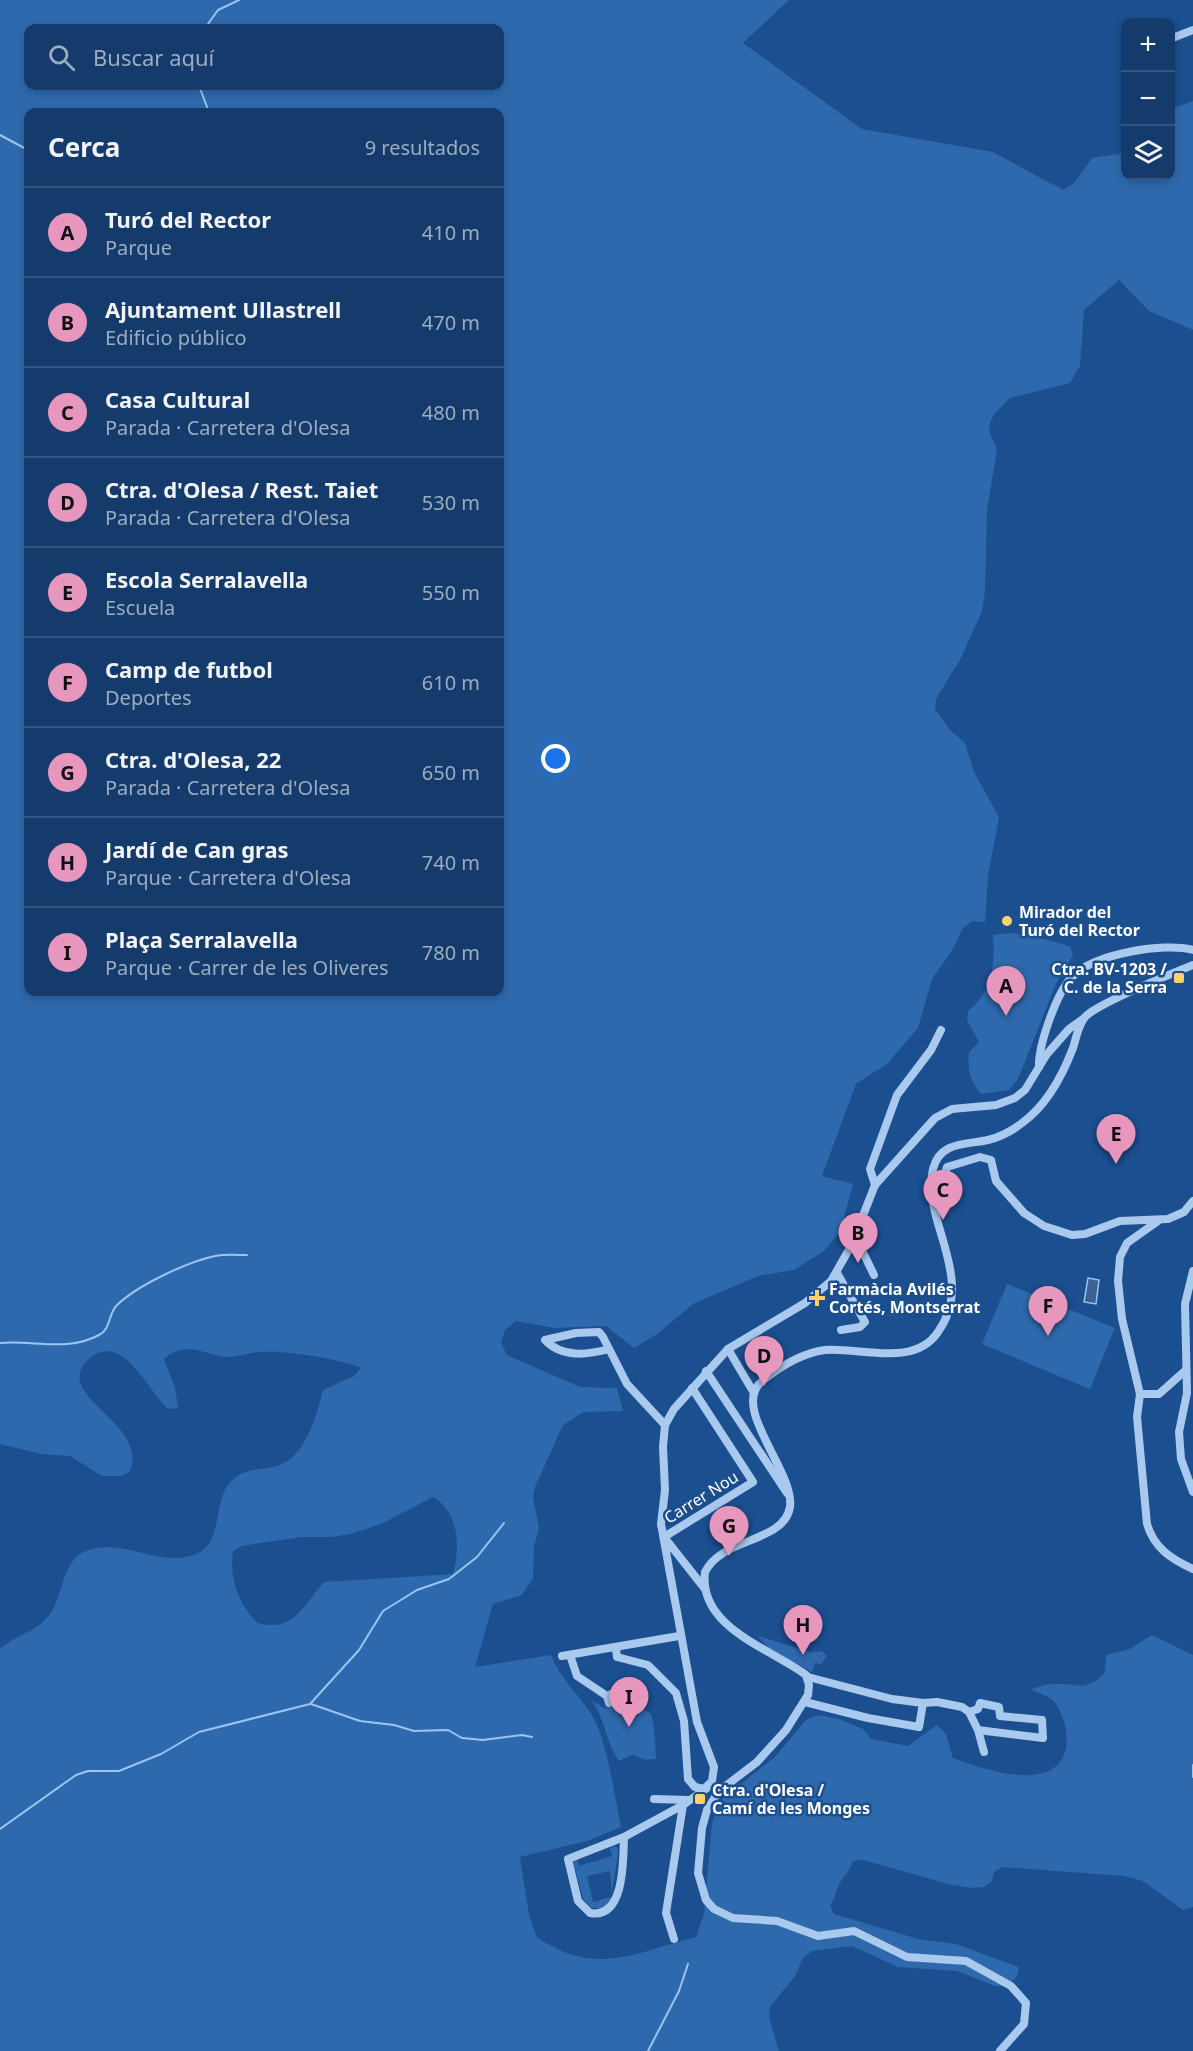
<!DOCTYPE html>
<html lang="es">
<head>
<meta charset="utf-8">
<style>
  :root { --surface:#143b6b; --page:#214673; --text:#f1f3f6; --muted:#9dadc1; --line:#33557e; --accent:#e797bd }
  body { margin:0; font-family:"Noto Sans",sans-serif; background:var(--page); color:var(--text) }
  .controls { position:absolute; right:18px; top:18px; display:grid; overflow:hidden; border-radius:12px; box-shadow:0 3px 9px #0003 }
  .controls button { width:54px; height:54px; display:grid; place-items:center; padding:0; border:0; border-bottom:2px solid var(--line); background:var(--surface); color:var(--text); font:30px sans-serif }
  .you { position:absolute; left:556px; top:759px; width:21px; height:21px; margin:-15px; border:4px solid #fff; border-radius:50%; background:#1a73e8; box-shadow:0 0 0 9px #1a73e833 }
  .badge { display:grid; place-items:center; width:39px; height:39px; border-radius:50%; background:var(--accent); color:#111; font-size:20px; font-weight:700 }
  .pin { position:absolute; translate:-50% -50px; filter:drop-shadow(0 2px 3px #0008) }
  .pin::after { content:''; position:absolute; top:32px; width:21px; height:18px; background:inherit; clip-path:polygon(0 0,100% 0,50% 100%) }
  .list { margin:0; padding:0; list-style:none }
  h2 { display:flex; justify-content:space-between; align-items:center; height:78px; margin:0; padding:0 24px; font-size:26px }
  h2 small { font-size:20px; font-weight:400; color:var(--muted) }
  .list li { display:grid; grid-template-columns:39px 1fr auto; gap:18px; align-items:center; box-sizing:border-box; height:90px; padding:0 24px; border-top:2px solid var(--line) }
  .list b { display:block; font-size:22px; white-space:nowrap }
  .list p { margin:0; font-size:20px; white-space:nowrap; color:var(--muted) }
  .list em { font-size:20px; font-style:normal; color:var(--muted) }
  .icon { flex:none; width:33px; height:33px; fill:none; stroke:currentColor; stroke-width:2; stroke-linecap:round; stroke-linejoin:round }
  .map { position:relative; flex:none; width:1193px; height:2051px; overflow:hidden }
  .search { position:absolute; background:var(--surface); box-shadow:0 3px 9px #0003; left:24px; top:24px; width:480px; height:66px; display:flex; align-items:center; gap:15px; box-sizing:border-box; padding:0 21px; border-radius:12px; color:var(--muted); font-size:22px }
  .panel { position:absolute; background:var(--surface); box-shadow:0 3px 9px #0003; left:24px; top:108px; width:480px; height:888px; border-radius:12px }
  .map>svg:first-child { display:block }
</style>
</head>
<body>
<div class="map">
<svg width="1193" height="2051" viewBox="0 0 1193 2051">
  <rect width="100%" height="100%" fill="#1b4f8f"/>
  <g fill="#2e69ad" fill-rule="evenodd">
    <path d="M0 0H789L743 43 862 129 993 152 1063 190 1074 183 1092 158 1125 153 1126 176H1170L1171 109 1193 101V330L1149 311 1119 280 1084 310 1080 366 1070 383 1010 398 995 413 990 422 989 431 997 449 987 510 985 591 982 611 961 658 936 699 935 709 949 729 965 743 974 772 999 817 988 876 985 922 972 921 963 928 952 951 932 979 918 1028 888 1063 856 1084 822 1176 853 1184 840 1232 824 1251 794 1270 758 1276 693 1304 656 1335 634 1348 606 1326 555 1328 516 1321 505 1330 501 1343 507 1355 580 1387 617 1388 623 1411 584 1412 563 1425 535 1487 533 1497 539 1528 534 1547 533 1578 522 1595 493 1604 475 1667 551 1655C560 1679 580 1695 593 1717 607 1741 615 1798 621 1827L587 1841 520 1857 529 1915 537 1937C595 1978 636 1952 696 1937L704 1914 712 1823 722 1799 775 1757 806 1720 818 1715 839 1719 863 1729 871 1739 908 1746 937 1725 946 1734 953 1758C978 1767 1012 1779 1039 1774 1075 1768 1071 1725 1055 1703 1050 1696 1038 1693 1031 1689 1038 1687 1047 1684 1055 1684 1080 1683 1084 1693 1105 1673L1106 1655 1130 1649 1152 1635 1193 1655V1907L1183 1910 1143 1881 1124 1876 1002 1867 994 1872 992 1881 984 1887 974 1888 952 1885 863 1860 853 1861C850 1872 842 1877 838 1887 834 1895 836 1898 830 1905L834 1914 918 1939 956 1944 1019 1967 1017 1977 1006 1986H995L957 1971 898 1967 852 1946 812 1951 803 1958 795 1976 770 2007 769 2017 779 2051H0V1649C17 1633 41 1632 53 1609 63 1591 64 1559 86 1551 121 1537 155 1566 190 1556 224 1548 212 1508 228 1485 242 1465 263 1472 282 1464 307 1453 317 1413 323 1390L354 1376 361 1368C341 1359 283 1350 261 1352 250 1352 240 1357 229 1357 205 1356 186 1339 164 1359L175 1387 178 1408 168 1409C148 1391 122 1331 90 1358 47 1395 150 1422 130 1471L122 1476H102L70 1456 41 1454 0 1444ZM28 28H500V86H28ZM28 112H500V992H28ZM433 1497C460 1513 460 1548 453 1574L324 1582C304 1604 294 1633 258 1623 238 1605 229 1578 233 1551L241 1546 302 1537H331L351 1534 381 1524Z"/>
    <path d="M1011 933C1025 935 1058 941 1070 947L1073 955 1055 986 1018 1079 1009 1090 981 1094C970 1080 967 1070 969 1052L979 1042 967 1020 968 1011C993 991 995 965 993 935Z"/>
    <polygon points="1007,1284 1115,1328 1090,1389 982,1344"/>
    <polygon points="758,1636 810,1652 822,1651 827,1656 821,1664 815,1663 812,1672 769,1648"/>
    <path d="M621 1695 651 1714 654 1728 656 1759 646 1760 632 1755 619 1761C605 1741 606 1719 591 1700L606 1709 616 1703Z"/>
    <polygon points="614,1847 617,1847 618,1852 612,1893 610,1871 587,1876 593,1902 610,1897 612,1899 604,1908 591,1908 583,1899 573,1860 577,1859 579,1866 612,1856 610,1848"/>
  </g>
  <polygon fill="#3c6290" stroke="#9cc4f0" stroke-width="1.5" points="1088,1278 1099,1280 1096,1304 1084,1302"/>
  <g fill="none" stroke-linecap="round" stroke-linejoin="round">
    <g stroke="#9cc4f0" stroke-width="2">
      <polyline points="205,28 218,10 239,0"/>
      <polyline points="199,86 209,112"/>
      <polyline points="0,135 28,150"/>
      <path d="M0 1343C33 1340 68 1352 99 1335 111 1329 108 1314 117 1305 138 1285 187 1262 215 1256 225 1254 237 1255 247 1255"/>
      <polyline points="311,1704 360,1721 394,1725 414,1731 448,1730 462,1738 483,1740 522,1735 532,1737"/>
      <polyline points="1193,1765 1193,1777"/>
      <polyline points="0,1829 76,1775 88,1771 119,1771 161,1754 199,1732 310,1704 359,1650 383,1611 417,1590 449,1579 477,1557 504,1523"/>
      <polyline points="648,2051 679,1991 688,1964"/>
    </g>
    <g stroke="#a9c9ee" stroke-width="8">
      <polyline points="1170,39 1193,30"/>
      <path d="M1039 1067C1038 1046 1057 991 1073 976 1095 954 1163 942 1193 950"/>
      <polyline points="875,1185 870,1169 897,1095 931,1050 941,1030"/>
      <polyline points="935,1203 947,1167 980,1157 991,1160 996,1181 1024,1213 1044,1226 1072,1235 1085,1234 1120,1221 1168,1219 1184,1212 1193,1201"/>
      <path d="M1158 1221 1127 1243 1120 1257 1118 1281 1122 1319 1140 1394 1137 1417 1147 1524C1154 1548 1171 1559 1193 1569"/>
      <polyline points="855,1236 874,1275"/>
      <polyline points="1193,1271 1185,1304 1187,1393 1179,1432 1181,1459 1193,1492"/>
      <polyline points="837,1273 865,1322 860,1327 841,1330"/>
      <path d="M609 1349C587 1355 562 1358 545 1340L576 1333 599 1332 603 1337 627 1384 665 1425"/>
      <polyline points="728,1349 754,1393"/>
      <polyline points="706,1371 787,1493"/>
      <polyline points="1140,1394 1159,1394 1186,1370"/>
      <polyline points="664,1537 753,1482 692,1388"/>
      <polyline points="664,1537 705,1589"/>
      <polyline points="616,1649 617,1657 648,1665 676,1693 684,1721 688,1779 695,1787 704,1789"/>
      <polyline points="570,1655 577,1676 607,1696 609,1703 615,1701 613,1693 607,1696"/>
      <polyline points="562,1656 679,1636"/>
      <polyline points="808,1677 892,1699 923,1703 937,1702 962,1707 969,1712 978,1730 1043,1738 1042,1720 1000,1716 999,1707 980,1703 978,1709 969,1712"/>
      <polyline points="805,1702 868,1718 919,1727 923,1703"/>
      <polyline points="978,1730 984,1752"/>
      <polyline points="704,1789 712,1781 714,1767 697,1722 661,1524 665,1490 663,1447 665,1425 674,1409 728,1349 805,1303 831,1281 851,1246 875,1185 935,1118 952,1109 996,1105 1015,1098 1025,1090 1047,1054 1069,1029 1083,1019"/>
      <polyline points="654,1799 689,1800"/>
      <path d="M624 1837C623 1861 625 1919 590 1913L578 1901 568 1859 624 1837 683 1805 707 1788"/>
      <polyline points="674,1939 666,1913 683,1805"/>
      <path d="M1000 2051 1024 2024 1026 2003 1011 1986 966 1961 907 1957 854 1931 818 1936 777 1921 733 1918 714 1909 706 1900 698 1873 702 1828 707 1810 719 1791 757 1762 786 1730 808 1695 809 1685 806 1675C772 1649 698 1628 705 1572 722 1537 784 1543 790 1507 795 1472 731 1409 761 1382 778 1368 802 1353 825 1350 860 1347 914 1368 938 1332 977 1277 921 1221 933 1169 940 1141 966 1145 988 1140 1000 1137 1012 1131 1022 1123 1047 1105 1062 1077 1073 1048 1076 1039 1078 1025 1085 1017 1098 1003 1171 974 1193 965"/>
    </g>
  </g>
  <g fill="#ffd166" stroke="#1b4f8f" stroke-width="2">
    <circle cx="1007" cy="921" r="6"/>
    <rect x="1173" y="972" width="12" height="12" rx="3"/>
    <path d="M814 1289h6v6h6v6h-6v6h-6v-6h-6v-6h6z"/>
    <rect x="694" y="1793" width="12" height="12" rx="3"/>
  </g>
  <g text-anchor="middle" stroke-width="5" stroke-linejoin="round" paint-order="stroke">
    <g font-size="16" font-weight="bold" fill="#fff" stroke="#1b4f8f" text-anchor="start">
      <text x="1019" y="918">Mirador del<tspan x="1019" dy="18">Turó del Rector</tspan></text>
      <text x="1167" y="975" text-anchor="end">Ctra. BV-1203 /<tspan x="1167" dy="18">C. de la Serra</tspan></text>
      <text x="829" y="1295">Farmàcia Avilés<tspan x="829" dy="18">Cortés, Montserrat</tspan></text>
      <text x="712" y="1796">Ctra. d'Olesa /<tspan x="712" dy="18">Camí de les Monges</tspan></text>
    </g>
    <g font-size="16" fill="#fff" stroke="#1b4f8f">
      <text transform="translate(701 1497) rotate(-32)" y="6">Carrer Nou</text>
    </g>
  </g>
</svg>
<div class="controls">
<button>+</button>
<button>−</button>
<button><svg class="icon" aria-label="layers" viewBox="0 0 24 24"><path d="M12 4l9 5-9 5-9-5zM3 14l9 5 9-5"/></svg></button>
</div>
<div class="you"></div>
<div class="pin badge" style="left:1006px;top:1016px">A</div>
<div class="pin badge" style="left:858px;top:1263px">B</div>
<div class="pin badge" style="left:943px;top:1220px">C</div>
<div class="pin badge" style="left:764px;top:1386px">D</div>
<div class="pin badge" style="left:1116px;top:1164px">E</div>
<div class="pin badge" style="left:1048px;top:1336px">F</div>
<div class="pin badge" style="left:729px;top:1556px">G</div>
<div class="pin badge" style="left:803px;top:1655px">H</div>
<div class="pin badge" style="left:629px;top:1727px">I</div>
<div class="search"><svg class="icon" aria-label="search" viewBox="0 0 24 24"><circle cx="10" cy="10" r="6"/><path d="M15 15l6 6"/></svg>Buscar aquí</div>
<section class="panel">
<h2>Cerca<small>9 resultados</small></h2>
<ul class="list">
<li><span class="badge">A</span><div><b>Turó del Rector</b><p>Parque</p></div><em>410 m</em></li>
<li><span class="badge">B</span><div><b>Ajuntament Ullastrell</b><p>Edificio público</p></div><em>470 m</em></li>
<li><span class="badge">C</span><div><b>Casa Cultural</b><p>Parada · Carretera d'Olesa</p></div><em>480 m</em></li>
<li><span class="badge">D</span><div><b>Ctra. d'Olesa / Rest. Taiet</b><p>Parada · Carretera d'Olesa</p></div><em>530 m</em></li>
<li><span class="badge">E</span><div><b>Escola Serralavella</b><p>Escuela</p></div><em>550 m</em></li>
<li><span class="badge">F</span><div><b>Camp de futbol</b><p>Deportes</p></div><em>610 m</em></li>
<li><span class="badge">G</span><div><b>Ctra. d'Olesa, 22</b><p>Parada · Carretera d'Olesa</p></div><em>650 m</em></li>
<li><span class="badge">H</span><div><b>Jardí de Can gras</b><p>Parque · Carretera d'Olesa</p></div><em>740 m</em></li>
<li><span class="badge">I</span><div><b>Plaça Serralavella</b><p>Parque · Carrer de les Oliveres</p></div><em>780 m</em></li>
</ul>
</section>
</div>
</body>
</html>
